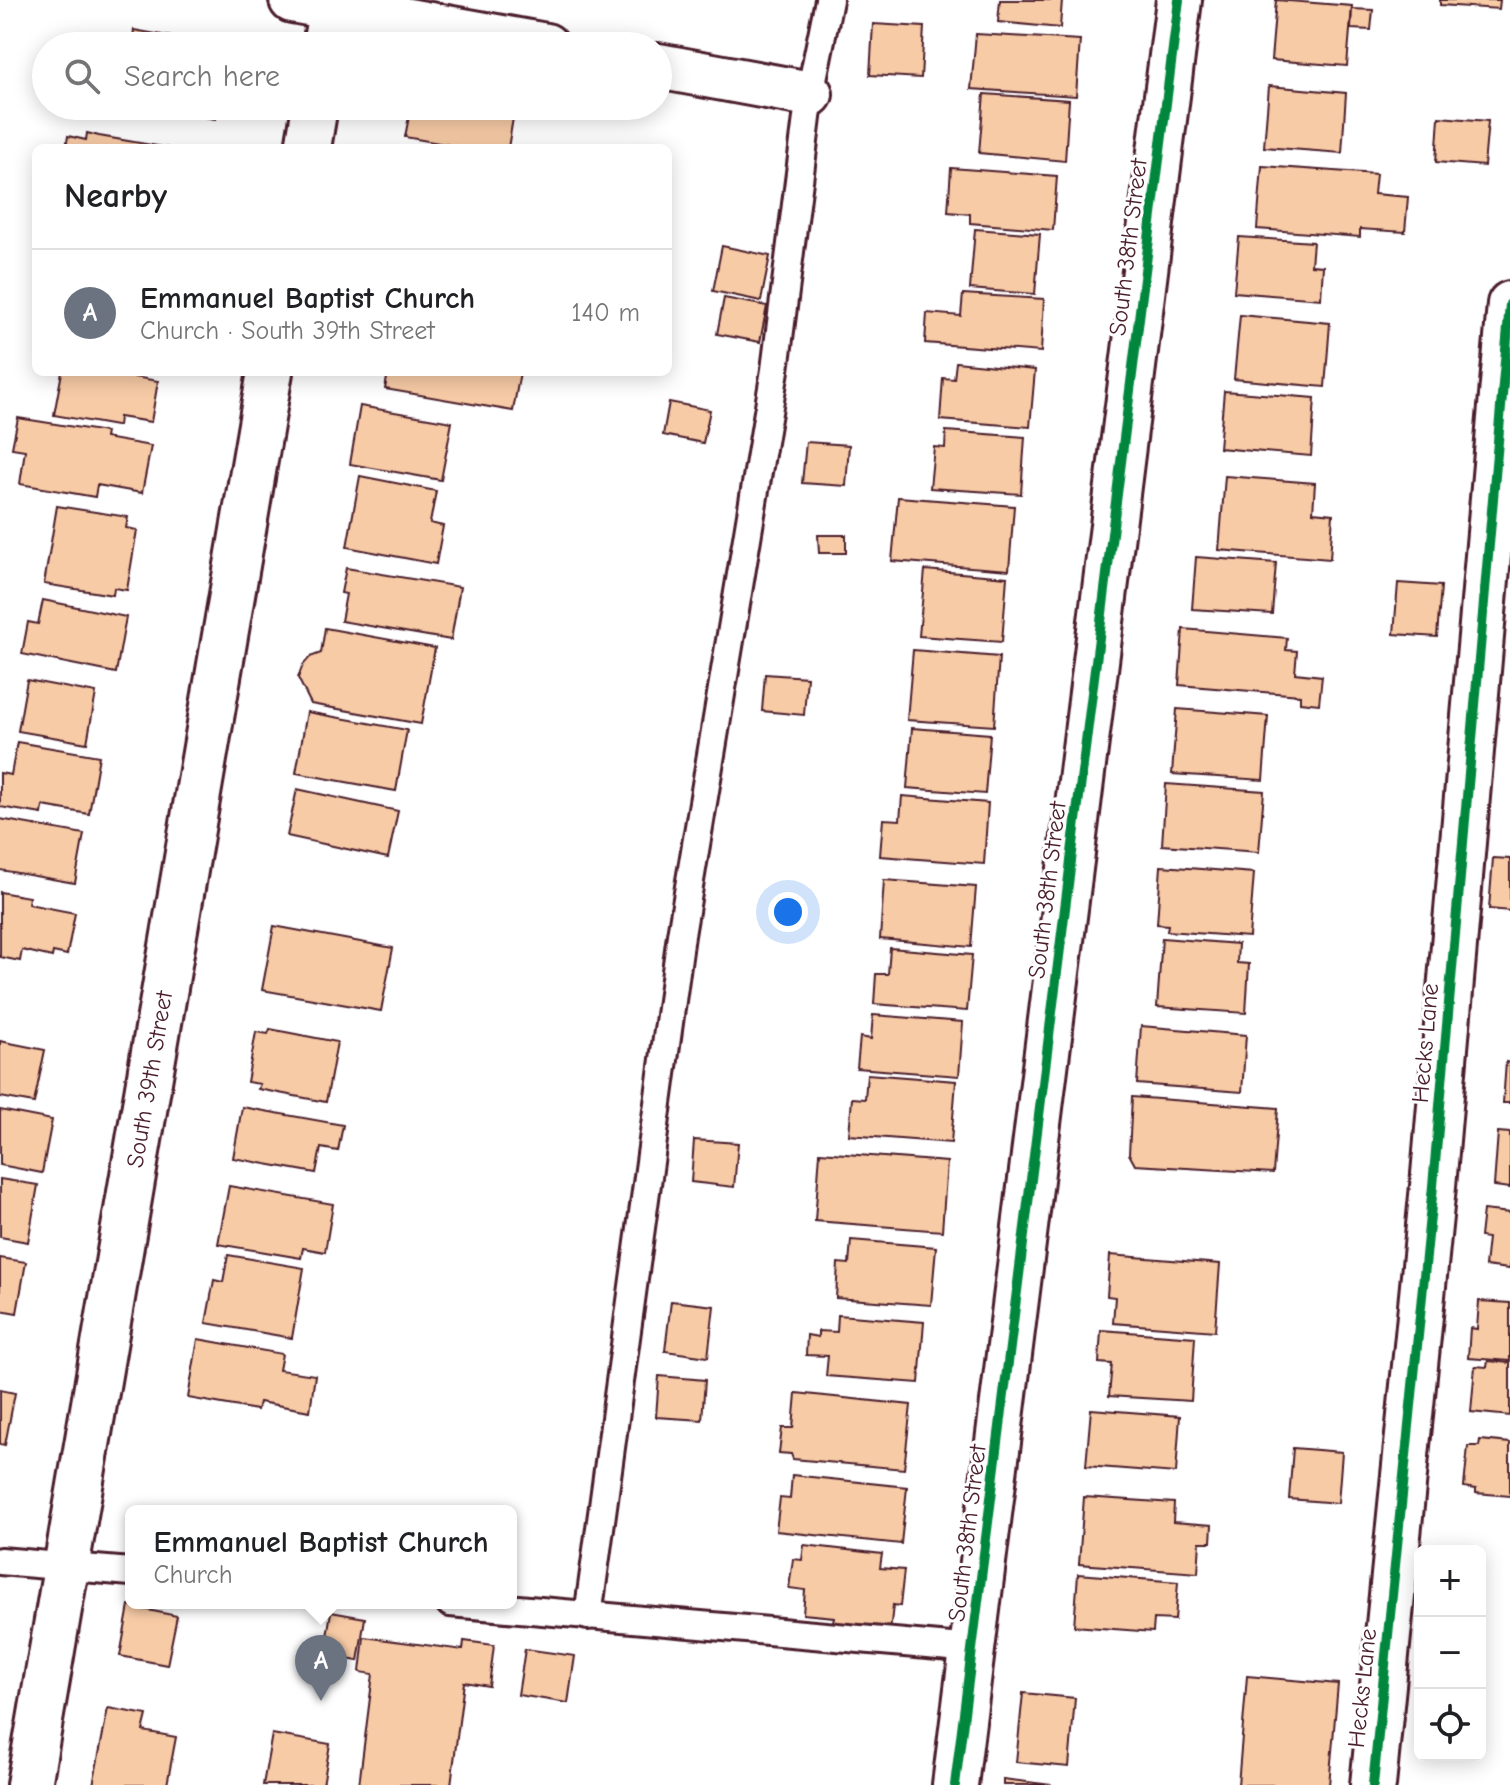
<!DOCTYPE html>
<html lang="en">
<head>
<meta charset="utf-8">
<style>
  :root { --surface:#fff; --page:#f2f2f2; --text:#202124; --muted:#757577; --line:#e0e0e0; --accent:#2563eb }
  body { margin:0; font-family:"Comic Neue",sans-serif; background:var(--page); color:var(--text) }
  .controls { position:absolute; right:24px; bottom:24px; display:grid; overflow:hidden; border-radius:12px; box-shadow:0 4px 20px #0003 }
  .controls button { width:72px; height:72px; display:grid; place-items:center; padding:0; border:0; border-bottom:2px solid var(--line); background:var(--surface); color:var(--text); font:40px sans-serif }
  .you { position:absolute; left:788px; top:912px; width:28px; height:28px; margin:-20px; border:6px solid #fff; border-radius:50%; background:#1a73e8; box-shadow:0 0 0 12px #1a73e833 }
  .badge { display:grid; place-items:center; width:52px; height:52px; border-radius:50%; background:var(--accent); color:#fff; font-size:26px; font-weight:700 }
  .pin { position:absolute; translate:-50% -66px; filter:drop-shadow(0 2px 4px #0008) }
  .pin::after { content:''; position:absolute; top:42px; width:28px; height:24px; background:inherit; clip-path:polygon(0 0,100% 0,50% 100%) }
  .popup { position:absolute; left:125px; top:1505px; width:392px; height:104px; box-sizing:border-box; display:grid; place-content:center; border-radius:12px; background:var(--surface); filter:drop-shadow(0 2px 6px #0005); font-size:26px; white-space:nowrap; color:var(--muted) }
  .popup b { font-size:30px; color:var(--text) }
  .popup::after { content:''; position:absolute; left:50%; top:100%; margin-left:-16px; border:16px solid transparent; border-top-color:var(--surface) }
  .list { margin:0; padding:0; list-style:none }
  h2 { display:flex; justify-content:space-between; align-items:center; height:104px; margin:0; padding:0 32px; font-size:34px }
  h2 small { font-size:26px; font-weight:400; color:var(--muted) }
  .list li { display:grid; grid-template-columns:52px 1fr auto; gap:24px; align-items:center; box-sizing:border-box; height:128px; padding:0 32px; border-top:2px solid var(--line) }
  .list b { display:block; font-size:30px; white-space:nowrap }
  .list p { margin:0; font-size:26px; white-space:nowrap; color:var(--muted) }
  .list em { font-size:26px; font-style:normal; color:var(--muted) }
  .icon { flex:none; width:44px; height:44px; fill:none; stroke:currentColor; stroke-width:2; stroke-linecap:round; stroke-linejoin:round }
  .map { position:relative; flex:none; width:1510px; height:1785px; overflow:hidden }
  .search { position:absolute; background:var(--surface); box-shadow:0 4px 20px #0003; left:32px; top:32px; width:640px; height:88px; display:flex; align-items:center; gap:20px; box-sizing:border-box; padding:0 28px; border-radius:44px; color:var(--muted); font-size:30px }
  .panel { position:absolute; background:var(--surface); box-shadow:0 4px 20px #0003; left:32px; top:144px; width:640px; height:232px; border-radius:12px }
  .map>svg:first-child { display:block }
</style>
</head>
<body>
<div class="map">
<svg width="1510" height="1785" viewBox="0 0 1510 1785">
  <rect width="100%" height="100%" fill="#fff"/>
  <filter id="ink" filterUnits="userSpaceOnUse"><feTurbulence type="fractalNoise" baseFrequency=".0125" numOctaves="2"/><feDisplacementMap in="SourceGraphic" scale="16" xChannelSelector="R" yChannelSelector="G"/><feConvolveMatrix kernelMatrix="1 2 1 2 8 2 1 2 1" color-interpolation-filters="sRGB"/></filter>
  <g filter="url(#ink)">
    <g fill="#f7cba6" stroke="#4a1f2b" stroke-width="2">
      <polygon points="1000,0 1062,0 1060,28 998,22"/>
      <polygon points="1276,0 1352,6 1347,66 1271,60"/>
      <polygon points="1440,0 1500,0 1499,9 1440,5"/>
      <polygon points="1352,9 1373,10 1371,30 1351,29"/>
      <polygon points="873,24 924,27 921,78 870,75"/>
      <polygon points="134,30 212,44 212,46 120,46 122,35 133,37"/>
      <polygon points="976,34 1080,40 1076,96 971,89"/>
      <polygon points="1269,86 1346,93 1342,153 1264,147"/>
      <polygon points="984,94 1069,100 1065,161 979,153"/>
      <polygon points="141,106 218,106 216,119"/>
      <polygon points="411,106 515,106 508,148 467,148 405,137"/>
      <polygon points="1439,117 1488,121 1484,166 1436,162"/>
      <polygon points="87,133 99,136 169,148 66,148 68,136 86,140"/>
      <polygon points="1262,166 1376,174 1374,194 1408,197 1405,232 1360,229 1360,237 1257,229"/>
      <polygon points="951,168 1057,176 1053,230 970,223 970,214 948,212"/>
      <polygon points="975,229 1040,234 1035,294 970,289"/>
      <polygon points="1239,237 1313,242 1311,265 1323,266 1321,299 1234,292"/>
      <polygon points="722,246 770,256 761,301 713,291"/>
      <polygon points="963,294 1044,299 1041,352 925,343 927,313 961,316"/>
      <polygon points="724,298 767,306 760,342 717,334"/>
      <polygon points="1240,315 1330,323 1325,387 1234,379"/>
      <polygon points="956,362 1035,370 1030,427 940,420 943,378 954,379"/>
      <polygon points="62,372 105,372 158,381 151,422 119,417 118,426 116,426 54,415"/>
      <polygon points="388,372 520,372 513,411 385,389"/>
      <polygon points="1224,391 1315,398 1311,456 1219,448"/>
      <polygon points="669,402 710,410 703,443 663,435"/>
      <polygon points="360,406 452,422 441,480 350,464"/>
      <polygon points="18,418 106,432 105,438 151,446 142,493 97,485 95,497 20,484 25,450 12,448"/>
      <polygon points="946,431 1025,437 1021,494 930,488 934,447 945,448"/>
      <polygon points="806,442 849,445 846,486 802,483"/>
      <polygon points="360,476 436,491 430,523 443,526 436,564 347,547"/>
      <polygon points="1225,476 1315,483 1313,512 1333,514 1330,559 1219,550"/>
      <polygon points="898,497 1014,506 1009,570 892,561"/>
      <polygon points="57,506 128,517 126,528 137,530 127,590 114,588 113,595 44,584"/>
      <polygon points="818,535 846,535 846,553 819,553"/>
      <polygon points="1196,557 1276,563 1272,614 1192,609"/>
      <polygon points="346,568 460,587 451,640 341,621 346,594 341,593"/>
      <polygon points="925,570 1007,577 1002,642 919,636"/>
      <polygon points="1398,583 1441,586 1437,637 1394,634"/>
      <polygon points="43,600 126,617 116,673 22,654 28,622 38,624"/>
      <polygon points="325,628 435,648 421,724 311,704 298,678 303,665 310,657 321,653"/>
      <polygon points="1183,629 1287,638 1286,650 1297,651 1295,673 1322,676 1319,704 1300,702 1300,695 1179,685"/>
      <polygon points="913,650 999,657 994,726 907,720"/>
      <polygon points="765,674 807,677 804,715 762,711"/>
      <polygon points="27,680 96,693 87,743 18,731"/>
      <polygon points="1177,709 1268,716 1263,780 1172,774"/>
      <polygon points="307,712 407,730 396,791 296,773"/>
      <polygon points="912,728 990,734 985,794 907,788"/>
      <polygon points="17,742 99,756 89,814 43,806 42,814 0,807 0,773 11,775"/>
      <polygon points="1166,784 1264,791 1259,852 1162,845"/>
      <polygon points="297,789 398,811 388,858 287,836"/>
      <polygon points="902,796 988,803 984,864 880,856 883,819 900,820"/>
      <polygon points="0,819 84,834 75,883 0,870"/>
      <polygon points="1493,858 1510,859 1510,911 1489,909"/>
      <polygon points="1161,866 1254,873 1249,937 1167,931 1168,925 1157,924"/>
      <polygon points="884,880 976,887 971,947 880,939"/>
      <polygon points="0,892 29,897 28,904 75,913 67,955 53,952 52,957 22,950 20,961 0,957"/>
      <polygon points="274,926 393,948 381,1011 262,990"/>
      <polygon points="1162,938 1238,944 1237,963 1249,964 1246,1013 1157,1007"/>
      <polygon points="890,948 972,955 967,1011 874,1004 876,974 888,974"/>
      <polygon points="873,1015 963,1022 959,1076 857,1068 860,1037 871,1039"/>
      <polygon points="1141,1026 1246,1035 1242,1092 1137,1084"/>
      <polygon points="270,1029 337,1042 326,1102 258,1089 260,1084 247,1082 256,1032 268,1034"/>
      <polygon points="0,1041 45,1050 34,1103 0,1097"/>
      <polygon points="1506,1062 1510,1063 1510,1103 1503,1103"/>
      <polygon points="867,1074 956,1081 951,1143 849,1135 852,1098 865,1099"/>
      <polygon points="1132,1097 1278,1108 1273,1173 1135,1165 1129,1154"/>
      <polygon points="242,1107 343,1125 338,1151 321,1148 316,1173 233,1158"/>
      <polygon points="0,1110 52,1120 42,1173 0,1165"/>
      <polygon points="1498,1132 1510,1133 1510,1188 1494,1186"/>
      <polygon points="694,1140 738,1143 734,1187 691,1182"/>
      <polygon points="820,1152 947,1162 942,1231 815,1221"/>
      <polygon points="0,1179 38,1185 28,1242 0,1237"/>
      <polygon points="229,1186 333,1204 325,1252 303,1248 301,1258 218,1244"/>
      <polygon points="1483,1210 1510,1213 1510,1269 1485,1266 1488,1238 1480,1237"/>
      <polygon points="851,1240 936,1247 931,1305 836,1298 838,1263 849,1264"/>
      <polygon points="228,1255 304,1268 292,1338 206,1323 214,1280 223,1282"/>
      <polygon points="1110,1255 1220,1264 1215,1331 1113,1323 1115,1297 1107,1296"/>
      <polygon points="0,1258 26,1262 17,1313 0,1310"/>
      <polygon points="671,1301 714,1306 708,1357 665,1351"/>
      <polygon points="1479,1301 1510,1303 1510,1361 1468,1358 1470,1328 1477,1329"/>
      <polygon points="838,1315 924,1322 919,1383 826,1376 828,1356 806,1355 807,1335 818,1337 818,1331 837,1332"/>
      <polygon points="1101,1330 1195,1337 1191,1401 1109,1396 1112,1364 1099,1363"/>
      <polygon points="198,1339 282,1354 279,1370 315,1375 310,1411 259,1402 257,1410 188,1398"/>
      <polygon points="1488,1361 1510,1363 1510,1416 1471,1412 1475,1366 1487,1367"/>
      <polygon points="659,1376 705,1380 702,1420 656,1417"/>
      <polygon points="0,1390 15,1393 5,1445 0,1444"/>
      <polygon points="796,1393 911,1405 904,1469 793,1459 791,1454 779,1453 782,1428 793,1428"/>
      <polygon points="1091,1409 1180,1416 1176,1473 1086,1466"/>
      <polygon points="1480,1440 1510,1443 1510,1496 1476,1493 1476,1489 1464,1487 1468,1446 1479,1446"/>
      <polygon points="1293,1448 1342,1452 1338,1503 1289,1499"/>
      <polygon points="792,1475 907,1487 901,1544 776,1531 780,1498 790,1499"/>
      <polygon points="1084,1497 1174,1503 1173,1522 1212,1525 1211,1542 1200,1542 1198,1573 1079,1564"/>
      <polygon points="804,1545 882,1554 880,1568 904,1570 900,1606 893,1605 890,1633 832,1626 834,1617 803,1614 805,1590 789,1588 793,1559 802,1560"/>
      <polygon points="1078,1574 1178,1582 1175,1620 1154,1619 1153,1632 1074,1626"/>
      <polygon points="129,1606 177,1616 167,1665 120,1656"/>
      <polygon points="331,1612 365,1618 358,1661 324,1655"/>
      <polygon points="364,1637 463,1650 464,1641 494,1645 489,1686 464,1682 451,1785 359,1785 373,1674 360,1672"/>
      <polygon points="525,1649 575,1656 568,1703 518,1695"/>
      <polygon points="1247,1676 1338,1684 1329,1785 1238,1785"/>
      <polygon points="1023,1693 1075,1698 1069,1767 1016,1762"/>
      <polygon points="108,1708 147,1715 143,1731 176,1737 167,1785 93,1785"/>
      <polygon points="272,1734 330,1744 323,1785 263,1785"/>
      <polygon points="1003,1779 1052,1785 1003,1785"/>
    </g>
    <g fill="none" stroke-linecap="round" stroke-linejoin="round">
      <g stroke="#4a1f2b" stroke-width="32">
        <g id="lane">
          <polyline points="0,1561 131,1572"/>
          <polyline points="450,1603 973,1649"/>
          <polyline points="588,1616 681,935 775,370 810,94 829,0"/>
        </g>
      </g>
      <g stroke="#4a1f2b" stroke-width="50">
        <g id="street">
          <polyline points="292,0 546,46"/>
          <polyline points="325,46 333,0"/>
          <polyline points="658,66 810,94"/>
          <polyline points="308,148 315,106"/>
          <path id="s1" d="M29 1785 270 372"/>
          <polyline points="955,1785 1179,0"/>
          <polyline points="1373,1785 1433,1186 1510,304"/>
        </g>
      </g>
      <use href="#lane" stroke="#fff" stroke-width="26"/>
      <use href="#street" stroke="#fff" stroke-width="44"/>
      <g stroke="#fff" stroke-width="15">
        <g id="cycleway">
          <polyline points="955,1785 1179,0"/>
          <polyline points="1373,1785 1433,1186 1510,304"/>
        </g>
      </g>
      <use href="#cycleway" stroke="#00873e" stroke-width="10"/>
    </g>
  </g>
  <g text-anchor="middle" stroke-width="6" stroke-linejoin="round" paint-order="stroke">
    <g font-size="24" fill="#4a1f2b" stroke="#fff">
      <text transform="translate(1128 247) rotate(-83)" y="8">South 38th Street</text>
      <text transform="translate(1047 890) rotate(-83)" y="8">South 38th Street</text>
      <text transform="translate(1425 1043) rotate(-85)" y="8">Hecks Lane</text>
      <text dy="8" stroke="none"><textPath href="#s1" startOffset="716">South 39th Street</textPath></text>
      <text transform="translate(967 1533) rotate(-83)" y="8">South 38th Street</text>
      <text transform="translate(1362 1688) rotate(-84)" y="8">Hecks Lane</text>
    </g>
  </g>
</svg>
<div class="controls">
<button>+</button>
<button>−</button>
<button><svg class="icon" aria-label="locate" viewBox="0 0 24 24"><circle cx="12" cy="12" r="6"/><path d="M12 2v4M12 18v4M2 12h4M18 12h4"/></svg></button>
</div>
<div class="you"></div>
<div class="pin badge" style="left:321px;top:1701px;background:#6b7280">A</div>
<div class="popup"><b>Emmanuel Baptist Church</b>Church</div>
<div class="search"><svg class="icon" aria-label="search" viewBox="0 0 24 24"><circle cx="10" cy="10" r="6"/><path d="M15 15l6 6"/></svg>Search here</div>
<section class="panel">
<h2>Nearby<small></small></h2>
<ul class="list">
<li><span class="badge" style="background:#6b7280">A</span><div><b>Emmanuel Baptist Church</b><p>Church · South 39th Street</p></div><em>140 m</em></li>
</ul>
</section>
</div>
</body>
</html>
